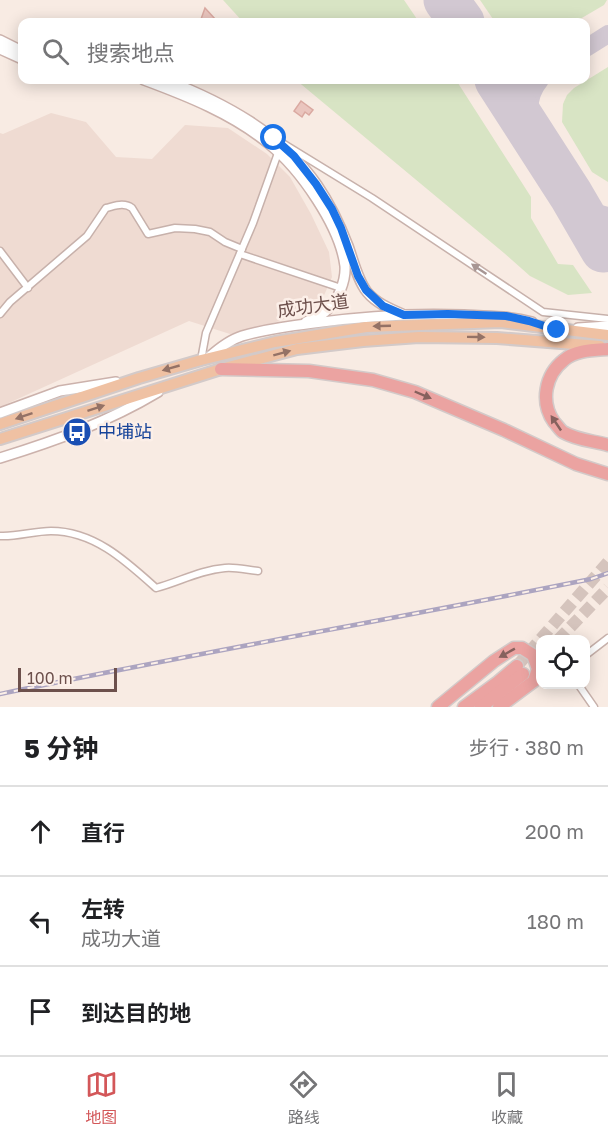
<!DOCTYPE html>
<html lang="zh">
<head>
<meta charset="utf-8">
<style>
  :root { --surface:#fff; --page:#f2f2f2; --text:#202124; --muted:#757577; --line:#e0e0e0; --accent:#d35759 }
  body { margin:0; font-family:"Golos Text","Noto Sans SC",sans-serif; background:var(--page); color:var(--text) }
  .controls { position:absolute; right:18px; bottom:18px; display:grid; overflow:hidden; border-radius:12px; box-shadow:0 3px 15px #0003 }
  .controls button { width:54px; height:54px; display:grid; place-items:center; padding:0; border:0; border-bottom:2px solid var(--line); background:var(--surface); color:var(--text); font:30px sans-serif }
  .scale { position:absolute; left:18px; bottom:15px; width:99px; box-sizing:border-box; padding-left:6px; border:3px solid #6d504c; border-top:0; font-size:16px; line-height:21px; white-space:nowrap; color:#6d504c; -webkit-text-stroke:4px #fcefe8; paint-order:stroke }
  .stop { position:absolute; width:18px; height:18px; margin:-14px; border:4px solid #1a73e8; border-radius:50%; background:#fff }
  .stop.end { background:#1a73e8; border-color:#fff; box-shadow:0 2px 6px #0008 }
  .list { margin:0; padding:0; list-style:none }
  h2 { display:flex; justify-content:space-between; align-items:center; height:78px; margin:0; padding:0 24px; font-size:26px }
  h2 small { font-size:20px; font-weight:400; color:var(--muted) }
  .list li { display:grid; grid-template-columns:39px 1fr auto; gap:18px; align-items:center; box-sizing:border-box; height:90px; padding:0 24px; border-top:2px solid var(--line) }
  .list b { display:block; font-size:22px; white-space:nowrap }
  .list p { margin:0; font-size:20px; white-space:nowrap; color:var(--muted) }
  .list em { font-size:20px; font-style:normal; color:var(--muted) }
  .icon { flex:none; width:33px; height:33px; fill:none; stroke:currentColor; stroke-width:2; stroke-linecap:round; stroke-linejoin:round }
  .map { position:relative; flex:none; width:608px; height:707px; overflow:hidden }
  .search { position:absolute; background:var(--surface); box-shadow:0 3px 15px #0003; left:18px; right:18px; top:18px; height:66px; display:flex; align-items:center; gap:15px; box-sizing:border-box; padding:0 21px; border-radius:12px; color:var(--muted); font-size:22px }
  .sheet { height:348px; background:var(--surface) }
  nav { display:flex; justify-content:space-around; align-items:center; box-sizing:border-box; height:84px; border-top:2px solid var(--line); background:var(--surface); font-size:16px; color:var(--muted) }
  nav a { display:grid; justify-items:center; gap:3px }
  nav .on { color:var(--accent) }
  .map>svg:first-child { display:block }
</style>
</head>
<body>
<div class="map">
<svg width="608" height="707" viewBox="0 0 608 707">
  <rect width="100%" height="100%" fill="#f8ebe3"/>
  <polygon fill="#efdbd2" points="51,113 86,122 116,157 152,159 185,125 228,128 267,154 290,177 311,214 329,252 332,277 322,300 280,321 230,334 189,321 0,407 0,133 3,134"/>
  <g fill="#d8e4c4">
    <polygon points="223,0 404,0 419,22 243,22"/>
    <polygon points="480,0 607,0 604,5 575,22 495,22"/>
    <polygon points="608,67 608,182 592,172 562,122 563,104 567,95 574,88"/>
    <polygon points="296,80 456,80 531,197 531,218 558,264 573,265 592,293 568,295 530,276 504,253"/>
  </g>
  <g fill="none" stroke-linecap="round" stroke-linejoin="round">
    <g stroke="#d2c8d2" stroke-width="18">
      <polyline points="586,48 608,34"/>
      <polyline points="514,80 528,80"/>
      <path d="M540 80C515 110 539 146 557 173 563 183 569 195 578 203 586 211 597 213 608 216"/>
    </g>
    <g stroke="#d2c8d2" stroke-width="45">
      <polyline points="446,0 462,22"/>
      <polyline points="497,80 571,195 603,250"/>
    </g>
  </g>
  <g fill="#eac5be" stroke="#daa9a1" stroke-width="1.5">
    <polygon points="205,8 215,19 214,22 200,22"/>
    <polygon points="301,101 313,110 309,115 305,112 302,117 294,111"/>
  </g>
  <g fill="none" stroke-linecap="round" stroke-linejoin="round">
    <g stroke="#d5c4bd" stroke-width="12" stroke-dasharray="12 6" stroke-linecap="butt">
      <polyline points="558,640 608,588"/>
      <polyline points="517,666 608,562"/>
    </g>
    <g stroke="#c7b1ab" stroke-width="9">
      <g id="street">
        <polyline points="284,144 372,198 543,312 608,319"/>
        <polyline points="0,251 28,288"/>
        <polyline points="240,254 341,288"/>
        <path d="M0 314 10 302 87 236 106 208C115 206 124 202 132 208L148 234 175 228 195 229 210 232 225 242 242 249"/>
        <polyline points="201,360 206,333 253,223 278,153"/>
        <path d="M0 536C17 537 34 531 51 531 94 531 126 561 156 588 179 582 200 570 225 568 236 567 247 570 258 571"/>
        <polyline points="586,655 608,638"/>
        <polyline points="578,684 594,707"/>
      </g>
    </g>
    <g stroke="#ccb2ac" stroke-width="12">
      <g id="secondary">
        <polyline points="0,40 22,51"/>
        <polyline points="0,49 22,59"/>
        <path d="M144 80C187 96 233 114 269 144 300 169 340 226 345 266 346 281 338 301 326 311 321 316 313 318 306 322"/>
        <path d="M166 80C225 103 281 133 317 185 330 204 340 225 348 246 353 260 358 281 367 292 376 303 390 309 402 314"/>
        <polyline points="578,328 608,326"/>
        <path d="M208 358C218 349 229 340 242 336 265 329 290 326 314 323 364 316 414 313 464 315 487 316 510 316 532 322"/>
        <polyline points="0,413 60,391 116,382"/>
        <path d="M0 458C55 441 108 422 158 392"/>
      </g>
    </g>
    <g stroke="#d3cac9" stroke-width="14">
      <g id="primary">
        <polyline points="0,424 139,378 201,360 275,342 366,327 501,322 608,335"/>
        <polyline points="0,439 221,369 297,349 363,341 419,337 497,338 600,346"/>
      </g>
    </g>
    <g stroke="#d3cac9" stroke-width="15">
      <g id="highway">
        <path d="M608 349C594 350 575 350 564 360 545 375 540 402 554 422 557 425 560 430 563 432 576 440 594 441 608 445"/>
        <polyline points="221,369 309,371 373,380 415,392 504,430 576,464 608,474"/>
        <polyline points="438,707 494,661 514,648 522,648 533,655 538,669 534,681 499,707"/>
        <polyline points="464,707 498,682 517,666"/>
        <polyline points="481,707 523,674"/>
      </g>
    </g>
    <use href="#street" stroke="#fff" stroke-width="6"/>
    <use href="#secondary" stroke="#fff" stroke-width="9"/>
    <use href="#primary" stroke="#efc1a3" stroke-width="10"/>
    <use href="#highway" stroke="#eba3a1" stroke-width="12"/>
    <g stroke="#aca4c0" stroke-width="4.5">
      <path id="rail" d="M0 694C197 653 394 619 591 579L608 573"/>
    </g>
    <use href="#rail" stroke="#fcefe8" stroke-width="2" stroke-dasharray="7" stroke-linecap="butt"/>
  </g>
  <defs><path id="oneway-solid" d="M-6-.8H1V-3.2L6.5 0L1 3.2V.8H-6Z" transform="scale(1.5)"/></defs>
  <use fill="#a79694" href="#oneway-solid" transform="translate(479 269) rotate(-146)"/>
  <g fill="#947266">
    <use href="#oneway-solid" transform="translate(382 326) rotate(178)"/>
    <use href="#oneway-solid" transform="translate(476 337) rotate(1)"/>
    <use href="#oneway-solid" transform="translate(282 353) rotate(-15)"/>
    <use href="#oneway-solid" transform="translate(171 368) rotate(164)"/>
    <use href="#oneway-solid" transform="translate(96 408) rotate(-18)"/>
    <use href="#oneway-solid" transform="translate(24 416) rotate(161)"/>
  </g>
  <g fill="#86615d">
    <use href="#oneway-solid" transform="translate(423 395) rotate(23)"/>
    <use href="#oneway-solid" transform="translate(556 423) rotate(-124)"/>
    <use href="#oneway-solid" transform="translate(507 653) rotate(151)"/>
  </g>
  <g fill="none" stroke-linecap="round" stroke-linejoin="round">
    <polyline stroke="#1a73e8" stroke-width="8" points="274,138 294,156 316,184 332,209 341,228 358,276 366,290 383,306 404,315 448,314 506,316 529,321 557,330"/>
  </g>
  <defs>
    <g id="bus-disc" transform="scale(1.5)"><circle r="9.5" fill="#1a4fb4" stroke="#fcefe8"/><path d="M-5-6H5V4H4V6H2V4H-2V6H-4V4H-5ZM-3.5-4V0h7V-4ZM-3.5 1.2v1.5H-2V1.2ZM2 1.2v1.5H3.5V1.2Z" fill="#fff"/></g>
  </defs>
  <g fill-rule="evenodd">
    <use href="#bus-disc" x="77" y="432"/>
  </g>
  <g text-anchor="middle" stroke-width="5" stroke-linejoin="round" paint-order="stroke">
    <g font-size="18" fill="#6d504c" stroke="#fcefe8">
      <text transform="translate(313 306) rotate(-8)" y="6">成功大道</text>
    </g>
    <g font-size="18" fill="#164399" stroke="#fcefe8" text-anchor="start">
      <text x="98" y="438">中埔站</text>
    </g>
  </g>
</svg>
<div class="controls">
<button><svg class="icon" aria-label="locate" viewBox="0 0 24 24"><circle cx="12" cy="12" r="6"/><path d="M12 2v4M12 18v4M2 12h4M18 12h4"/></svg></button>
</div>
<div class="scale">100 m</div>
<div class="stop" style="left:274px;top:138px"></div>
<div class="stop end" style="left:557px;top:330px"></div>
<div class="search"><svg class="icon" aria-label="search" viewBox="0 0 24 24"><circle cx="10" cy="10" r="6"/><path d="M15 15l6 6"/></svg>搜索地点</div>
</div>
<section class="sheet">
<h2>5 分钟<small>步行 · 380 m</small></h2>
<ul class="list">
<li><svg class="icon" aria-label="ahead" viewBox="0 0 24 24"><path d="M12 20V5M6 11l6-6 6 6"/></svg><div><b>直行</b></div><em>200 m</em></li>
<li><svg class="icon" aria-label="left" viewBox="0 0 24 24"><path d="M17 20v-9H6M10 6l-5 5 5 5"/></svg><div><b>左转</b><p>成功大道</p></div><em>180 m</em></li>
<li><svg class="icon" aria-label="arrive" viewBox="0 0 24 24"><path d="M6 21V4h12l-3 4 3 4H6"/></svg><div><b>到达目的地</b></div></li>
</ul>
</section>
<nav>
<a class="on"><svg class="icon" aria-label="map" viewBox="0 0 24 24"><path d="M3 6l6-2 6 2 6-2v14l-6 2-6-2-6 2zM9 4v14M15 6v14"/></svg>地图</a>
<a><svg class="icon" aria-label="directions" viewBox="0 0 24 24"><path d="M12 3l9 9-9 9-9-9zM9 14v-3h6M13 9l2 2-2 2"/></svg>路线</a>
<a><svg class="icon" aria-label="saved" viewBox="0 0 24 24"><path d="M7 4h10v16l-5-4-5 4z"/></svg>收藏</a>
</nav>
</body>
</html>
